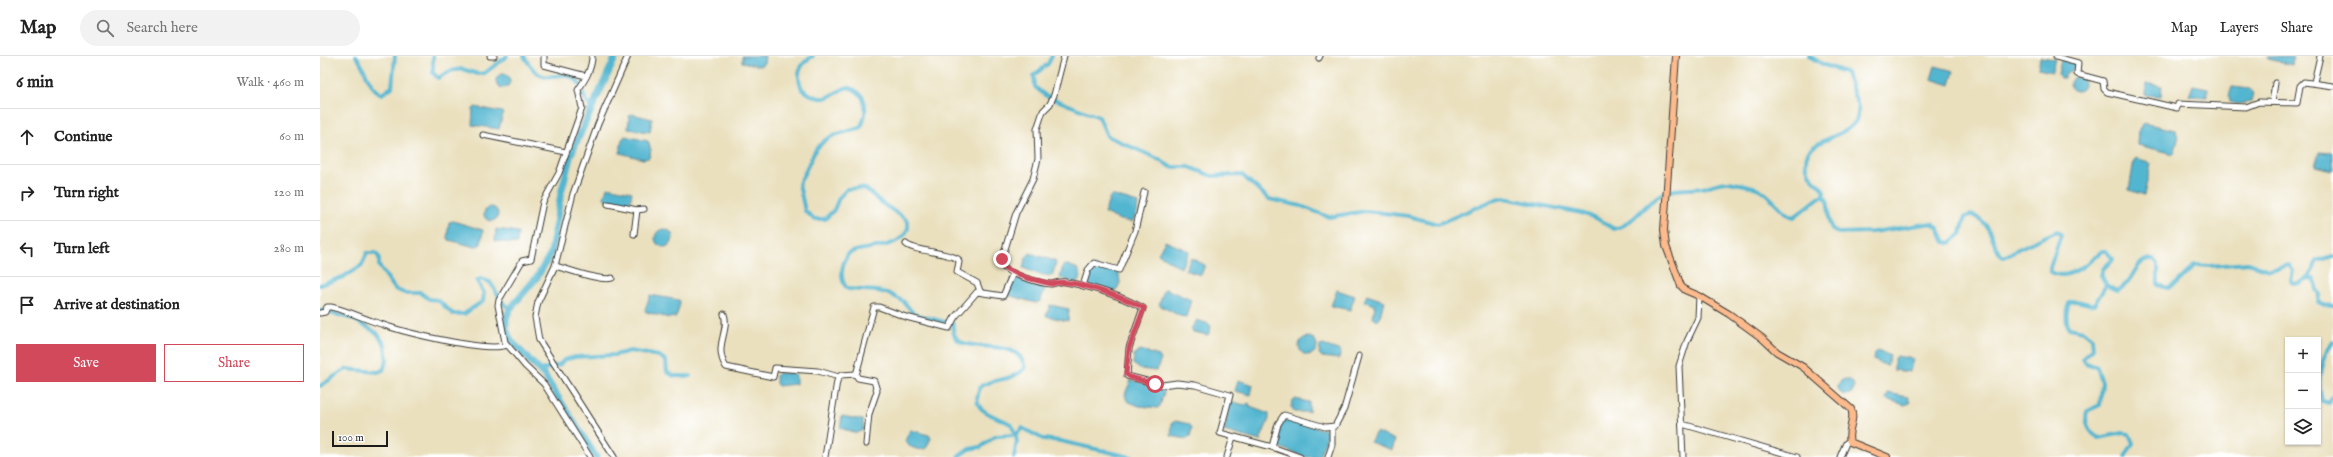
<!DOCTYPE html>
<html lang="en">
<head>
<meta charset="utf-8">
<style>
  :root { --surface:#fff; --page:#f2f2f2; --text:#222; --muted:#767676; --line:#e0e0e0; --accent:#d1495b }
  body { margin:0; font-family:"IM FELL English",serif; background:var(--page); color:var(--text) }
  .controls { position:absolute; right:12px; bottom:12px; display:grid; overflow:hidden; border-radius:0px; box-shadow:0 1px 3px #0004 }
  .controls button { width:36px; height:36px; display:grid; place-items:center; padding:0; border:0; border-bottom:1px solid var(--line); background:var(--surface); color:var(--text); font:20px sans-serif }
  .scale { position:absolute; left:12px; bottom:10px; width:56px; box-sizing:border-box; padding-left:4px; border:2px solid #1c1c1c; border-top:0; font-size:11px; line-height:14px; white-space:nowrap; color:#1c1c1c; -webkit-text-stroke:3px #fff; paint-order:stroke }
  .stop { position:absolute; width:12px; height:12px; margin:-9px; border:3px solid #d1495b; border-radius:50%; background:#fff }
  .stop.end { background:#d1495b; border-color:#fff; box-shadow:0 1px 4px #0008 }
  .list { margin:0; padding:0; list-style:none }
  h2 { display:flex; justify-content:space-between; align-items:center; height:52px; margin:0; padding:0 16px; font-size:17px }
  h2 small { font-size:13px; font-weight:400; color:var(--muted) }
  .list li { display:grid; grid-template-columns:26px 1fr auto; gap:12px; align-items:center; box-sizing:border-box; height:56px; padding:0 16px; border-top:1px solid var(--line) }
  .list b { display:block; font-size:15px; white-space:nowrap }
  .list em { font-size:13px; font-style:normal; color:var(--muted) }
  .actions { display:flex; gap:8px; padding:12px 16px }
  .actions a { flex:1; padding:9px 0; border:1px solid var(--accent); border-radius:0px; text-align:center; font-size:14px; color:var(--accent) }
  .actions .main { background:var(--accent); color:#fff }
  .icon { flex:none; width:22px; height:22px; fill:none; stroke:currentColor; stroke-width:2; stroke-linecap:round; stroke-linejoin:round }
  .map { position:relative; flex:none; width:2013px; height:401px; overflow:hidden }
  header { display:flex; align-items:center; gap:24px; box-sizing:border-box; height:56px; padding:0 20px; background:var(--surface); border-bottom:1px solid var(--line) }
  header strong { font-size:19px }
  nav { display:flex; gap:22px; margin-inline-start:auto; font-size:14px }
  .search { width:280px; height:36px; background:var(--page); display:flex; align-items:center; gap:10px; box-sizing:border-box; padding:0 14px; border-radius:22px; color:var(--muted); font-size:15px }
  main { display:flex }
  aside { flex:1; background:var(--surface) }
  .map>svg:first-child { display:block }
</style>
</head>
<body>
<header>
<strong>Map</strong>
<div class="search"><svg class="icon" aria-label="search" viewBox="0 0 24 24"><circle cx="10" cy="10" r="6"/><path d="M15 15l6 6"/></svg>Search here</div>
<nav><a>Map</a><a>Layers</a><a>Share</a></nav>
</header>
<main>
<aside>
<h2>6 min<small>Walk · 460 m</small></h2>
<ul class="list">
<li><svg class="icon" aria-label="ahead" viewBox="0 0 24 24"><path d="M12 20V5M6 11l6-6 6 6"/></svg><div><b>Continue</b></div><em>60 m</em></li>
<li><svg class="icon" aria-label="right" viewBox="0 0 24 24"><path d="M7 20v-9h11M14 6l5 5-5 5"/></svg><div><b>Turn right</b></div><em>120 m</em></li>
<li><svg class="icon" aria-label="left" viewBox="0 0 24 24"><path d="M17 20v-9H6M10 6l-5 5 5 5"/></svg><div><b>Turn left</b></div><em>280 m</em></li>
<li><svg class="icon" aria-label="arrive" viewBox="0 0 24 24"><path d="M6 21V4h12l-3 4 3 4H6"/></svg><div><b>Arrive at destination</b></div></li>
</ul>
<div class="actions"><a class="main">Save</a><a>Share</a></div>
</aside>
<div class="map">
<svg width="2013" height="401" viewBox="0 0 2013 401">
  <rect width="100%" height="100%" fill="#fff"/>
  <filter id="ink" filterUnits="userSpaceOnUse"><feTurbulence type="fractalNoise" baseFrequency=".025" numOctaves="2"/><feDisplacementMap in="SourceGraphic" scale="8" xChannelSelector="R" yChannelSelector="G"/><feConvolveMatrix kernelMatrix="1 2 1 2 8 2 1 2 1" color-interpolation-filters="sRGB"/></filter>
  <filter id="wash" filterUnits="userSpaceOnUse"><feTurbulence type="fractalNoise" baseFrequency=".012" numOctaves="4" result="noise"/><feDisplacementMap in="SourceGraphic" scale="16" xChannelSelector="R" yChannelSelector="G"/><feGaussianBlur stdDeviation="0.9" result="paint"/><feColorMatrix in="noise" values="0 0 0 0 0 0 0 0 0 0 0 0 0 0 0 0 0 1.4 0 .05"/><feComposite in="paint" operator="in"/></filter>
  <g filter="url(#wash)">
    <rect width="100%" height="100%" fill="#eae0be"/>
    <g fill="#52b6d0" stroke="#376976">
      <polygon points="422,0 445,0 444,7 440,10 422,6"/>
      <polygon points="1974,0 1972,9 1948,3 1947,1"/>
      <polygon points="1720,1 1735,3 1732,16 1718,13"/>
      <polygon points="1741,4 1755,8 1752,15 1747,17 1744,22 1740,22 1738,18"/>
      <polygon points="1615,10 1634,15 1630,29 1611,23"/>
      <circle cx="183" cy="25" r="7"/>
      <circle cx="1757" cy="28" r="7"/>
      <polygon points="1826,27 1842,30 1841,40 1825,39"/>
      <polygon points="1873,29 1888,32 1887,41 1869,40"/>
      <polygon points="1912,31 1930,33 1933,38 1931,46 1918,48 1910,46 1909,40"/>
      <polygon points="155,51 182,56 183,58 179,73 152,69 153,53"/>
      <polygon points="312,58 332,63 330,76 308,73 309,60"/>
      <polygon points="1823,67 1856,74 1859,80 1854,98 1818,89 1819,73"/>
      <polygon points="305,80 328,85 331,94 329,102 323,103 300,97 302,83"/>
      <polygon points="1999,96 2013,97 2013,114 1995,110"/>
      <polygon points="1816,102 1829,106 1831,108 1824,139 1809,134 1814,104"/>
      <polygon points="287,131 312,136 310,149 286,144 284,142"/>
      <polygon points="791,139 818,147 817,157 812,166 800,164 784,157"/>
      <circle cx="171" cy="158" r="7"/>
      <polygon points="133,165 163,174 161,188 155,191 129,184 127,182 129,166"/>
      <polygon points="176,173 198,176 197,188 175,185"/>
      <circle cx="344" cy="182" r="9"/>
      <polygon points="845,185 869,195 861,212 838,198"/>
      <polygon points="710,197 735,205 736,208 732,220 718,218 703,212 706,202"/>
      <polygon points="871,202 885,209 881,219 865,214"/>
      <polygon points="748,209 758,213 761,221 757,227 740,222 743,210"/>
      <polygon points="773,210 799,217 800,227 796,235 792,236 767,229 770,213"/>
      <polygon points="693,221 722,230 725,234 720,245 716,247 687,239"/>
      <polygon points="846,233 871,244 866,261 860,260 839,249 844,234"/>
      <polygon points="1017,234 1035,240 1030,254 1011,250"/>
      <polygon points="330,239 359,244 360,248 356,261 349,262 326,256 325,254"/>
      <polygon points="1047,239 1064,245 1059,264 1053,262 1055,249 1044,245"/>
      <polygon points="730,249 749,253 748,265 726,260"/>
      <polygon points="877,264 889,268 891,271 888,279 873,276 871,273"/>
      <circle cx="988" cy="290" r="9"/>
      <polygon points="1003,289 1021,295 1019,303 1002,301 999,298 1000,290"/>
      <polygon points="820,294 839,300 841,304 836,315 820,313 813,308 814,299"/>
      <polygon points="1558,294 1570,300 1567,310 1553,304 1554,297"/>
      <polygon points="1577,300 1593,303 1590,316 1574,314 1574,302"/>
      <polygon points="458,317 474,317 476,319 476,328 458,330 456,328 456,319"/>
      <circle cx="1526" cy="331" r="8"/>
      <polygon points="811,324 845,333 840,350 838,352 819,350 807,345 805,338"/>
      <polygon points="918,324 933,329 931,339 915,335"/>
      <polygon points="1568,337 1588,341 1590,347 1585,349 1566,343"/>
      <polygon points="975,343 989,346 989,356 974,356 971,351 972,345"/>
      <polygon points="913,346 925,349 929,347 930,351 949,358 949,363 940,385 904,375 910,349"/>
      <polygon points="522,360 543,364 543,374 536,377 520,372"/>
      <polygon points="963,363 1006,374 1006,383 999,401 985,401 959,391 956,388"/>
      <polygon points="856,365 869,368 872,371 870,381 867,383 851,380 852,367"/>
      <path d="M590 374 609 379 611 382 606 393C600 395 588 392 585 385Z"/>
      <polygon points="1056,376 1075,384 1072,394 1050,386"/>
    </g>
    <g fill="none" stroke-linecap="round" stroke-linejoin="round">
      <g stroke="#52b6d0" stroke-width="4">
        <path d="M36 0C45 10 49 34 62 38L72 31 75 0"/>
        <polyline points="113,0 113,17 118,22 130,15 142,13 158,18 165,17 187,0"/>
        <path d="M204 0C226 39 236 8 256 24 264 30 260 40 271 51"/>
        <path d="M493 0C480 7 475 19 482 33 489 38 499 45 508 41 523 36 525 23 542 40 547 50 546 62 540 72L514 79 504 85 496 93 479 128 485 155 494 163H505L514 154 519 142 527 133 539 132 546 133 563 148 584 162 588 166V173C578 195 547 189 529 197 522 206 518 225 528 233L558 235 570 238 584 246 594 258 633 268C629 308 698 273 705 312 693 325 675 322 661 330 647 358 676 358 692 369L697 385 694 401"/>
        <path d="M732 0 728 8 714 19 715 31 726 40 779 61 787 80 836 102 851 111H869L892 120 922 119 949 143 981 150 1009 161 1046 155 1088 160 1118 168 1171 145 1184 142 1261 157 1276 162 1294 173C1313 169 1324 148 1340 139 1353 131 1369 134 1382 132 1391 130 1400 125 1409 126 1418 128 1431 129 1439 133 1451 139 1463 159 1474 161L1500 141H1505C1513 151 1503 171 1518 177L1553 176 1612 167 1618 172 1625 186 1630 187 1641 178 1645 161 1650 159C1674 163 1673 198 1684 201L1698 193 1737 175 1741 179 1730 211V215C1747 228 1770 205 1782 195H1786L1793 203 1783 213 1781 219 1787 230 1798 234C1814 228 1814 201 1834 203L1838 208V229L1848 232 1857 227 1875 209 1890 210 1928 207 1950 214 1969 209 1973 215 1971 225 1973 228 1980 227 1986 223H1994L1996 228V234L1999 238 1998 246 2004 249 2013 250"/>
        <path d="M1489 0 1504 9 1525 16C1530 23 1531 31 1534 39 1559 92 1466 71 1490 119 1494 125 1500 129 1504 135V140"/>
        <polyline points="1989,222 1997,205 2013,200"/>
        <polyline points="0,229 23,221 42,209 47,197 55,197 59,201 59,210 75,233 84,237 101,237 109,243 118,244 133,258 144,258 163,245 164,237 157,225 160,223 170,226 183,247 190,253"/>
        <path d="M1786 229 1774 249 1756 245 1750 246C1746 252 1745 265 1749 272L1763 275 1772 282 1773 293 1762 303 1766 307 1777 311 1782 327 1780 349 1767 355C1764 366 1769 377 1779 382L1803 377 1809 378 1813 387 1805 401"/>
        <polyline points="0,254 33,263 57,277 65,289 67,304 63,314 58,316 26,313 0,330"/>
        <path d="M2013 285C2000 303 1997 325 2002 345L2009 347 2013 340"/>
        <polyline points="220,314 239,309 244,304 255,301 295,299 310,295 339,300 346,305 347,316 354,320 370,320"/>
        <polyline points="638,401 649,393 661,391 676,380 696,379 702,372 723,383 740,385 811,401"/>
      </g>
      <polyline stroke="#52b6d0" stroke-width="7" points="276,401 224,319 191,285 186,273 186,262 190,253 217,221 231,197 241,137 251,98 296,0"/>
    </g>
  </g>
  <g filter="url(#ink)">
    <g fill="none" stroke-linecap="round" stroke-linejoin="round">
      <g stroke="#3b3934" stroke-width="7">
        <g id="minor">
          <polyline points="170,0 174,0"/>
          <polyline points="224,0 224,9 266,20"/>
          <path d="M744 0 734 39 730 48 723 55 717 73 718 103 713 123 696 157 682 203V210C688 218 722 228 731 228 737 227 740 225 746 226 772 231 801 240 823 252L809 292 807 320 842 329 857 327 875 329 910 339 900 377 952 391 980 401"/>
          <polyline points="1736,1 1758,7 1757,18 1783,25 1784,33 1787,36 1857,52 1858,48 1926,51 1939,46 1977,47 1980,30 1984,26 2013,30"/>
          <polyline points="999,2 1000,0"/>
          <polyline points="1994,26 2000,0"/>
          <polyline points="1952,46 1955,27"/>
          <polyline points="163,79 246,96"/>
          <polyline points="288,148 317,154 324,153"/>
          <polyline points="314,178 317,154"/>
          <path d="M586 188C593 195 626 196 638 203L639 206 637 216 657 227 660 235"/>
          <path d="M235 210C248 213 281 226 292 222"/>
          <polyline points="763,230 768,214 774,207 799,214 815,175 824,136"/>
          <path d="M0 257 5 256 7 251H11C29 255 44 263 61 268 83 276 167 297 187 289"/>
          <path d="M404 258C410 276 393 290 406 311L453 321 455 312 498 315 519 321"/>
          <polyline points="1362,368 1477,401"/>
          <polyline points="546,388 549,358 557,335 554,325 538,322 536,319 554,251 559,251 586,261 629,272 635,261 657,236 683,240 693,217"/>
          <polyline points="952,391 958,368 964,359 1005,371 1015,370 1024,353 1039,300"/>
          <path d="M270 401 224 328 205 310 185 286 178 249 179 244 202 205 211 203 223 146 239 117 262 52 258 34C265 24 272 13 272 0"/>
          <polyline points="294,401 219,284 215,261 218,246 235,210 253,138 278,68 308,0"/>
          <polyline points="505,401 517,325 521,319 536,318"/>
          <polyline points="907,401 913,381"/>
          <polyline points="1008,401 1012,389 1012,371"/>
          <polyline points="1363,401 1359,310 1367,285 1378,262 1379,240"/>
          <polyline points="1520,401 1526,387 1530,385"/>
        </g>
      </g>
      <g stroke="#3b3934" stroke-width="8">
        <path id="major" d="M1356 0 1344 174 1346 190 1361 230 1365 234 1379 240 1409 258 1442 282 1457 296 1483 311 1531 353C1536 364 1526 375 1530 386L1567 401"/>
      </g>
      <use href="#minor" stroke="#fff" stroke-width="5"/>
      <use href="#major" stroke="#fcba8d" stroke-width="6"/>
    </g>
  </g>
  <g fill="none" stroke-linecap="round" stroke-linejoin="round" filter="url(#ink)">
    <path stroke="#d1495b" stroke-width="5" d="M682 203 684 212 707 222 732 228C748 220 807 243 824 252L809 292 806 318 810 321 835 328"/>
  </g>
</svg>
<div class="controls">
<button>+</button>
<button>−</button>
<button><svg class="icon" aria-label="layers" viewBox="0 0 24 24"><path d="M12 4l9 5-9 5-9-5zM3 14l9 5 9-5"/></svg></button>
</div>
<div class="scale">100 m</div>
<div class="stop" style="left:835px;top:328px"></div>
<div class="stop end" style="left:682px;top:203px"></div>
</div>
</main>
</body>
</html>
